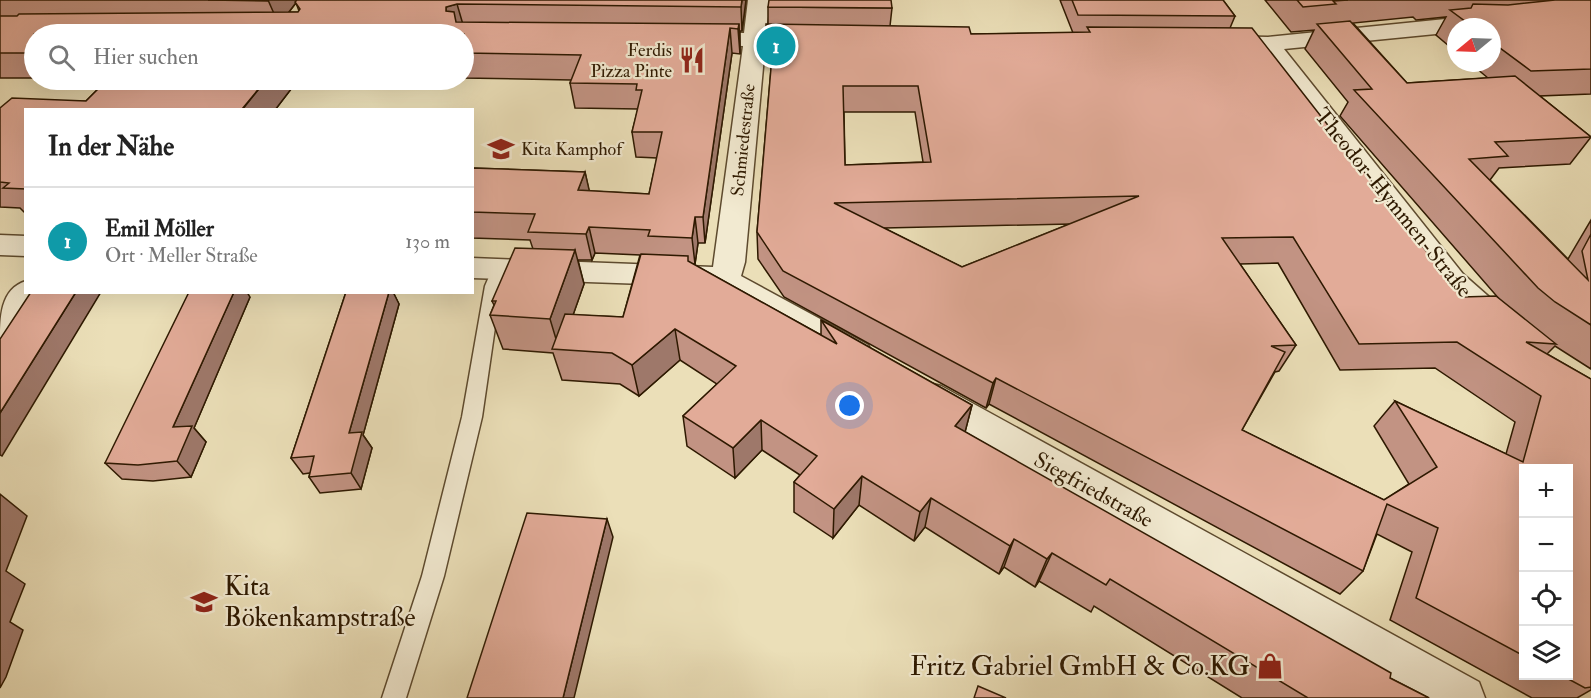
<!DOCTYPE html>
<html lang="de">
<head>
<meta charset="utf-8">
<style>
  :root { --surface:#fff; --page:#f2f2f2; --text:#222; --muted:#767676; --line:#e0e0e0; --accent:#db2777 }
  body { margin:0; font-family:"IM FELL Double Pica",serif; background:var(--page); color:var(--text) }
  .controls { position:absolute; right:18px; bottom:18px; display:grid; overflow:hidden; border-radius:0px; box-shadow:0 6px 24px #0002 }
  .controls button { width:54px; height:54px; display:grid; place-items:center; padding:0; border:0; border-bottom:2px solid var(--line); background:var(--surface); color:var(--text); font:30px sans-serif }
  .compass { position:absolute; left:1447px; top:18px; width:54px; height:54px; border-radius:50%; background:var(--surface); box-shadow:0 6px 24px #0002; rotate:251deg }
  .you { position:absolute; left:850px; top:406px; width:21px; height:21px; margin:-15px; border:4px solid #fff; border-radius:50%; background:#1a73e8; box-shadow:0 0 0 9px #1a73e833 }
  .badge { display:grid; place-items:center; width:39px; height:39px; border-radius:50%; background:var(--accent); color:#fff; font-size:20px; font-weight:700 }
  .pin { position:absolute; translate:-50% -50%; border:3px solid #fff; box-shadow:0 2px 6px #0006 }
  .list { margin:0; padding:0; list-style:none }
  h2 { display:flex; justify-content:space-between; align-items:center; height:78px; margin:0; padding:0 24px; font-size:26px }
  h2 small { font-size:20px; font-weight:400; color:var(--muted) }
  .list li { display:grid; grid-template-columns:39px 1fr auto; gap:18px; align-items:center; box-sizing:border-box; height:108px; padding:0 24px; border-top:2px solid var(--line) }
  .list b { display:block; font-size:22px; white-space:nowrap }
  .list p { margin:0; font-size:20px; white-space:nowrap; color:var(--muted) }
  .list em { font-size:20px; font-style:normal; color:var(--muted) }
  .icon { flex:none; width:33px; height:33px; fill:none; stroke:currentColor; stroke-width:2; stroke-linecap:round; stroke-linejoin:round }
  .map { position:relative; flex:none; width:1591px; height:698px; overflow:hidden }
  .search { position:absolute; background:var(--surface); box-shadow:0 6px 24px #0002; left:24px; top:24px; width:450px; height:66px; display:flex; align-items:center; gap:15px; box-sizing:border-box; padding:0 21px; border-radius:33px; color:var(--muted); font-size:22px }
  .panel { position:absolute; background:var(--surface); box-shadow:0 6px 24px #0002; left:24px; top:108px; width:450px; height:186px; border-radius:0px }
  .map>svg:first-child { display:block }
</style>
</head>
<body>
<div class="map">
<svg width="1591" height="698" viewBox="0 0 1591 698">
  <rect width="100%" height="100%" fill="#ebdfb8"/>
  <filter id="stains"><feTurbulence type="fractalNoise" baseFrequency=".00333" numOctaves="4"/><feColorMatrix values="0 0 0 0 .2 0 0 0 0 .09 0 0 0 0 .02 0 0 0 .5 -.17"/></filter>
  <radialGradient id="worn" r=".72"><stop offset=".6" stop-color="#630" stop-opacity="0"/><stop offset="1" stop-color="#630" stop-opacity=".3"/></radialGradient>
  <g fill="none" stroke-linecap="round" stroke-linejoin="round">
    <g stroke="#5d4a2e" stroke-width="3">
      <polygon id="service" points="500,263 506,265 508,269 501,286 482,417 444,576 406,698 382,698 422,576 462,417 485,286 494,265"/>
    </g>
    <g stroke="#5d4a2e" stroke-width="3">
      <g id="minor">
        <polygon points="748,0 770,0 766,33 819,35 822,40 819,45 765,46 745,262 741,276 868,345 873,354 868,363 856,366 844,363 716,289 703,286 472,278 472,258 713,267 743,46 687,44 684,39 687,34 695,32 744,33"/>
        <polygon points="1485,15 1493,17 1496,22 1493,27 1456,27 1456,32 1284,49 1463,274 1513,318 1518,326 1513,334 1502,338 1491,334 1441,288 1261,51 1212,48 1209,43 1212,38 1220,36 1268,37"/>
        <polygon points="0,235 26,236 26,256 0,255"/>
        <path d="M26 281V292H41L11 338 0 342C0 318 0 289 26 281Z"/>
        <polygon points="929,383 941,386 1479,682 1485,698 1420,698 917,406 912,396 917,386"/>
      </g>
    </g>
    <use href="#service" fill="#f2ead1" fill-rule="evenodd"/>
    <use href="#minor" fill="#f2ead1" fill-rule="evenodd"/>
  </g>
  <g fill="#c29383" stroke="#2e1900" stroke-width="1.5" fill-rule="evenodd">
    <path d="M0 0H746L742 31H740V54L732 53 705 243H698L695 264H693L821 335V320L972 405 965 432 1390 678 1429 698H1242L1094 606 1091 612 1039 581 1035 587 1004 567 999 574 925 527 914 541 859 505 833 538 794 512V482L800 475 762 450 735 478 687 446 683 416 717 384 680 360 639 396 620 384 562 380 553 353 503 349 490 315 494 305 492 301 533 249 530 240 472 238V168L585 172 589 191 649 194 657 158 636 157 632 132 638 109 575 108 570 83 571 80 464 78V34H34V78H0ZM296 3 299 11 298 12H289ZM595 253 640 255 623 317 573 315 584 284 578 260H592Z"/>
    <path d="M1060 0H1223L1235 16 1230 28 1462 297 1501 301 1340 116 1348 102 1305 49 1314 30 1291 32 1265 0H1591V94L1540 96 1591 137 1570 164 1499 168 1490 180 1568 259 1591 220V369L1555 346 1547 354 1591 379V690L1577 698H1532L1390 620 1412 552 1377 534 1363 571 1340 594 989 404 986 408 784 297 758 259 757 232 772 57H766V32L768 24V7L892 8 890 26 971 34 1073 33ZM1413 17 1416 20 1446 17 1436 35 1456 52V27H1492V63H1470L1488 78 1407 83 1353 23ZM844 112H915L923 162 845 165ZM1070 224 962 267 884 228ZM1278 263 1340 370 1435 368 1515 422 1506 454 1395 401 1374 426 1409 484 1384 500 1242 430 1275 372 1279 371 1296 345 1240 264ZM1524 468 1569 675H1524Z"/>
    <polygon points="107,80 298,80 275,110 26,110 26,214 20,208 0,207 0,108 86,101"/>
    <polygon points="346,292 393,292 399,304 363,435 372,448 361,489 320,493 309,477 310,473 303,474 291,458"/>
    <polygon points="250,297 194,428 206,442 191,477 153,481 122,479 105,463"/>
  </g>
  <g fill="#9e786a" stroke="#2e1900" stroke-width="1.5">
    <polygon points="268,0 298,0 279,25"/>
    <polygon points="742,0 746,0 742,31 741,7"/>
    <polygon points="457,4 464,28 460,29 446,11 446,7"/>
    <polygon points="739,24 740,48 740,54 738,29"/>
    <polygon points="730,28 732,53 705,243 703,217"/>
    <polygon points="266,80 298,80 275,110 242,110"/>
    <polygon points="585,172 591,198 578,190"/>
    <polygon points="695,217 698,243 695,264 692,238"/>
    <polygon points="589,227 595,253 592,260 586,234"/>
    <polygon points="575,250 584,284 561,349 559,349 550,319"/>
    <polygon points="76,292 101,292 2,456 0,455 0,413"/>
    <polygon points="234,292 247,292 250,297 194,428 206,442 191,477 177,461 173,427"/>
    <polygon points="389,292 393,292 399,304 363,435 372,448 361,489 351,473 349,433"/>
    <polygon points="675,329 680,360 639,396 632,365"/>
    <polygon points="996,378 989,404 986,408 993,383"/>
    <polygon points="972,405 964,436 955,426"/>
    <polygon points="761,420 762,450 735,478 733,448"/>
    <polygon points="862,476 859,505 833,538 834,509"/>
    <polygon points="0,494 27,516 6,571 25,584 10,622 23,630 6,677 0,688"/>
    <polygon points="931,498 925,527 914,541 920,512"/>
    <polygon points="607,519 613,537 574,698 563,698"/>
    <polygon points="1014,539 1004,567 999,574 1010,546"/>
    <polygon points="1052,553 1039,581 1035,587 1047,559"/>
  </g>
  <g fill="#e2ab98" stroke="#2e1900" stroke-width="1.5" fill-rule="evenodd">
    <polygon points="208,0 268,0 268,1"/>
    <polygon points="297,0 742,0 741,7 457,4 446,7 446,11 454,12 456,22 739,24 738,29 730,28 703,217 695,217 692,238 648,236 650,230 589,227 586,234 528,232 535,214 472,212 472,168 585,172 578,190 649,194 662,132 632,132 642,90 636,90 637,84 570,83 581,55 464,53 464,34 34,34 34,53 0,53 0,16 17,16 19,14 298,12 300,9 295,2"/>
    <polygon points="769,0 891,0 892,8 768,7"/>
    <polygon points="1072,0 1223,0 1235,16 1078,15"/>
    <polygon points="1297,0 1348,0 1333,1 1336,4 1303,7"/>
    <polygon points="1555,0 1591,0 1591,69 1531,71 1492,42 1492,27 1473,27 1450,10 1471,8 1473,4 1508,5"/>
    <polygon points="1350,21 1407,83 1515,76 1591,137 1495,142 1508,156 1469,159 1588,280 1582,251 1591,234 1591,325 1555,302 1538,288 1354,90 1372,89 1317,24"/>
    <path d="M766 24 969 27 971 34 1090 32 1087 27 1252 28 1462 297 1496 296 1556 344 1526 342 1591 379V687L1585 688 1561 675H1569V468H1524V656L1416 598 1438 528 1387 504 1363 571 996 378 993 383 783 271 757 232 774 33 766 32ZM843 86H918L931 162 845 165ZM1139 196 962 267 834 203ZM1293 237 1359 344 1457 342 1541 396 1523 462 1395 401 1437 467 1384 500 1242 430 1285 352 1271 346 1296 345 1222 238Z"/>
    <polygon points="107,80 266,80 242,109 272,110 26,110 26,189 3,188 9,183 0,182 0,108 12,98 86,101"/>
    <polygon points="515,248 575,250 550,319 490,315 496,301 492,301"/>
    <polygon points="641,254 688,256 688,261 837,344 821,320 972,405 955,426 1391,673 1390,678 1429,698 1308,698 1110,579 1106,585 1052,553 1047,559 1014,539 1010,546 931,498 920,512 862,476 834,509 794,482 817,456 761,420 733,448 683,416 736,366 675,329 632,365 612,353 552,349 565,314 623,317"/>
    <polygon points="31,292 76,292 0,413 0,339"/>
    <polygon points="189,292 234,292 173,427 192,426 177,461 138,465 105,463"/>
    <polygon points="346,292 389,292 349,433 362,432 351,473 309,477 314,456 291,458"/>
    <polygon points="527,513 607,519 563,698 467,698"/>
    <polygon points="978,686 1006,698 974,698"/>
  </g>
  <defs>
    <g id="restaurant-bare" transform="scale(2.07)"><path d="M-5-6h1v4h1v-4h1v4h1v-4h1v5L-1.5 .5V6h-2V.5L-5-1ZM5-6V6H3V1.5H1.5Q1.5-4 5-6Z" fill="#8f2418" stroke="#f2ead1" stroke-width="2.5" paint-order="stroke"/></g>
    <g id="school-bare" transform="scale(2.07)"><path d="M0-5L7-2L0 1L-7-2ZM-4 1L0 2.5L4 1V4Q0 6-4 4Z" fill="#8f2418" stroke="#f2ead1" stroke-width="2.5" paint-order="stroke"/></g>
    <g id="shop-bare" transform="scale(2.07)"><path d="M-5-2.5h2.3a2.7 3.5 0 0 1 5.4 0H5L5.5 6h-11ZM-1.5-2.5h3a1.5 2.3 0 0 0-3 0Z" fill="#8f2418" stroke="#f2ead1" stroke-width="2.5" paint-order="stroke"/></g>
  </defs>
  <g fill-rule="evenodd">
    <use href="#restaurant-bare" x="692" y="60"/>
    <use href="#school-bare" x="501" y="149"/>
    <use href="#school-bare" x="204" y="602"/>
    <use href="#shop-bare" x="1270" y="666"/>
  </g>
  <g text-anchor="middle" stroke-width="4.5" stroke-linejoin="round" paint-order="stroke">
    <g font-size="18" fill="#2e1900" stroke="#f2ead1" text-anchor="end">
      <text x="672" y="56">Ferdis<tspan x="672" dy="21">Pizza Pinte</tspan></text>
      <text x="521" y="155" text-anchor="start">Kita Kamphof</text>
    </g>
    <g font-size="18" fill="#2e1900" stroke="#f2ead1">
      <text transform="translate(743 140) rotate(-84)" y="6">Schmiedestraße</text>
    </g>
    <g font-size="22" fill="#2e1900" stroke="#f2ead1">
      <text transform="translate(1394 202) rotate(51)" y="8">Theodor-Hymmen-Straße</text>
      <text transform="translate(1094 489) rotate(29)" y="8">Siegfriedstraße</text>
    </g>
    <g font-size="27" fill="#2e1900" stroke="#f2ead1" text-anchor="start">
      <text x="224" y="595">Kita<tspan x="224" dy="31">Bökenkampstraße</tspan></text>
      <text x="1250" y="675" text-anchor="end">Fritz Gabriel GmbH &amp; Co.KG</text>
    </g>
  </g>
  <rect width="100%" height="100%" filter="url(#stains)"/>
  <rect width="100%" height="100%" fill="url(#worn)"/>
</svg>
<div class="controls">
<button>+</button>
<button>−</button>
<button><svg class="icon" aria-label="locate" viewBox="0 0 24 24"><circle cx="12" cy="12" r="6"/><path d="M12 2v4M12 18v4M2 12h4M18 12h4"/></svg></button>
<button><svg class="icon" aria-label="layers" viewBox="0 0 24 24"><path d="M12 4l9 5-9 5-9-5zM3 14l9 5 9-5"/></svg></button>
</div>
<svg class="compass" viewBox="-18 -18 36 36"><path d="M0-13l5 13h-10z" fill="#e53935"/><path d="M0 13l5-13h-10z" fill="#767676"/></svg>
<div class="you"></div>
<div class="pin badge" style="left:776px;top:46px;background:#0f9aa8">1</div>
<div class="search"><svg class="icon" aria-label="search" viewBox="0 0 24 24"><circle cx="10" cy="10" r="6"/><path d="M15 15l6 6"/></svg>Hier suchen</div>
<section class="panel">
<h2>In der Nähe<small></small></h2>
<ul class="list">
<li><span class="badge" style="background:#0f9aa8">1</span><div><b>Emil Möller</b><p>Ort · Meller Straße</p></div><em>130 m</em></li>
</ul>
</section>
</div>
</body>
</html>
